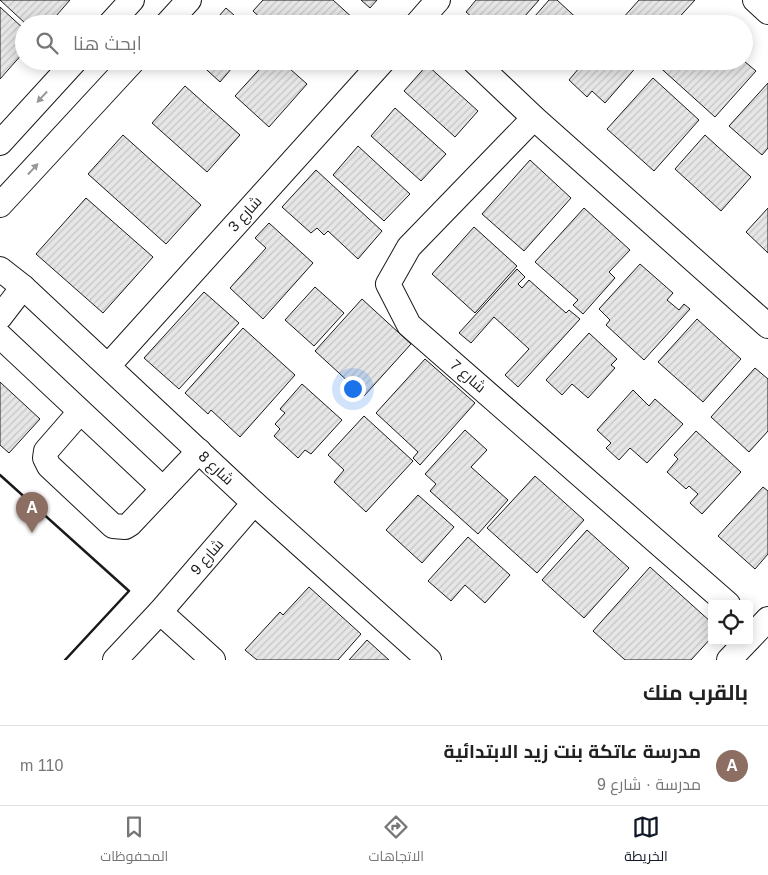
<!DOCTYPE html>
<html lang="ar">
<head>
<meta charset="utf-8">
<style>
  :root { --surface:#fff; --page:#f6f6f6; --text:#222; --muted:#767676; --line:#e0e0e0; --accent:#111827 }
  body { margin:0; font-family:Arial,Cairo,sans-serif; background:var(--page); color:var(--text); direction:rtl }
  .controls { position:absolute; right:15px; bottom:15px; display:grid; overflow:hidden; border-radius:5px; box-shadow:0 2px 12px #0003 }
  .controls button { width:45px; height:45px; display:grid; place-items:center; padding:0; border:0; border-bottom:1px solid var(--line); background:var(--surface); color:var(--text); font:25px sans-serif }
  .you { position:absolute; left:352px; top:388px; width:18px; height:18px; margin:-12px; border:4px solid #fff; border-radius:50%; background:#1a73e8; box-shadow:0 0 0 8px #1a73e833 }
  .badge { display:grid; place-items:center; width:32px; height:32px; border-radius:50%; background:var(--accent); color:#fff; font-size:16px; font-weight:700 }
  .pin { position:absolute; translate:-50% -41px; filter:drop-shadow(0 1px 2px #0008) }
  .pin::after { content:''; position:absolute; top:26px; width:18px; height:15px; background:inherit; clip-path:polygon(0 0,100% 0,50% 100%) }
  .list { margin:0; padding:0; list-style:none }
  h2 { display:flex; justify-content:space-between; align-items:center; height:65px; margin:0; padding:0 20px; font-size:21px }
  h2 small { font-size:16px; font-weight:400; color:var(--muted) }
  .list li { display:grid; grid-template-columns:32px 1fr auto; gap:15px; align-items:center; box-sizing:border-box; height:80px; padding:0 20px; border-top:1px solid var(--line) }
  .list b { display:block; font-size:19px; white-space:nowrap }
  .list p { margin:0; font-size:16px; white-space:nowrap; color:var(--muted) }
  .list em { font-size:16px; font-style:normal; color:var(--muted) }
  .icon { flex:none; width:28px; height:28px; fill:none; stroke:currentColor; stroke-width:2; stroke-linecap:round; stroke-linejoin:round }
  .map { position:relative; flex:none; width:768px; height:660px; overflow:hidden; direction:ltr }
  .search { position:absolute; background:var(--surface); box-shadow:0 2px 12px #0003; left:15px; right:15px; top:15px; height:55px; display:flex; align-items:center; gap:12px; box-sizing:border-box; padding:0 18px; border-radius:28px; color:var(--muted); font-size:19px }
  .sheet { height:145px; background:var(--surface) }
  nav { display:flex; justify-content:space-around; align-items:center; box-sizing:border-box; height:70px; border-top:1px solid var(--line); background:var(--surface); font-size:14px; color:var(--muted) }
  nav a { display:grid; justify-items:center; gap:2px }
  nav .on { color:var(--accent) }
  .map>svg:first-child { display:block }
</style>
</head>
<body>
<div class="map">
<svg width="768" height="660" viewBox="0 0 768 660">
  <defs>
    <pattern id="building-hatch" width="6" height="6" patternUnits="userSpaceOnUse" patternTransform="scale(1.25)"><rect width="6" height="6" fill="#e6e6e6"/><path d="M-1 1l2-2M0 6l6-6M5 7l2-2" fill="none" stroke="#c5c5c5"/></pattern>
  </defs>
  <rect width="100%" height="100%" fill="#fff"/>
  <g fill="url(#building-hatch)" stroke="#1a1a1a">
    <polygon points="0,0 70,0 49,24 26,24"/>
    <polygon points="263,0 333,0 355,20 352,24 267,24 253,11"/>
    <polygon points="361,0 377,0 370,8"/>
    <polygon points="476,0 539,0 518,24 480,24 466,12"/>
    <polygon points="549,0 557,0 583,24 528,24"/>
    <polygon points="639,0 695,0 673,24 628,24 622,19"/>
    <polygon points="0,7 24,29 24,52 0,79"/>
    <polygon points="226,8 244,24 212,24"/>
    <polygon points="696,17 703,24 690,24"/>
    <polygon points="197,61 238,61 220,82"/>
    <polygon points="267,61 281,61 307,84 269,127 235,96"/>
    <polygon points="534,61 551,61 543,70"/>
    <polygon points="585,61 633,61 638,65 605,103 592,91 587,97 569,80"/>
    <polygon points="657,61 744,61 756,71 715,117 655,63"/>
    <polygon points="427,65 478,111 455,137 404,91"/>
    <polygon points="653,78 699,120 654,171 607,129"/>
    <polygon points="768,83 768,148 762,155 729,126"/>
    <polygon points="185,86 240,135 207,172 152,123"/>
    <polygon points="395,108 446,154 421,181 371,136"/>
    <polygon points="123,135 201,205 166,244 88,174"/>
    <polygon points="705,135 751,177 721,211 675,169"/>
    <polygon points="358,146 410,194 384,221 333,175"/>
    <polygon points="530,160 571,198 524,251 482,214"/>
    <polygon points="316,170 382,231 358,259 328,231 324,235 317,228 311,233 282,207"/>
    <polygon points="86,198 153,257 103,313 36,254"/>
    <polygon points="584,208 630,250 609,272 615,278 583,314 573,305 578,300 535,262"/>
    <polygon points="768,208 768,253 746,232"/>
    <polygon points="269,223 313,263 263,319 230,288 266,248 255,238"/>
    <polygon points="474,227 517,266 475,313 432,274"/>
    <polygon points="640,264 673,293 667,300 679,310 684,304 690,309 644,360 606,325 610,320 599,309"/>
    <polygon points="517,269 525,277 518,284 522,288 529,280 566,313 569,310 580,319 518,387 505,375 529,349 494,317 471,343 459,333"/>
    <polygon points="315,287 344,313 314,346 285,320"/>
    <polygon points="204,292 239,323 179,389 144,358"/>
    <polygon points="362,299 411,344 364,396 315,351"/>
    <polygon points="697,319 741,359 703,402 658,362"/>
    <polygon points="243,328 295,375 240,437 211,410 208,414 185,393"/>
    <polygon points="589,333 617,359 611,365 615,368 588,398 572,384 562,395 546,380"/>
    <polygon points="425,359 475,403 420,465 413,458 418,452 376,413"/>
    <polygon points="755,368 768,379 768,431 749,452 711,417"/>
    <polygon points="0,382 40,419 9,453 0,445"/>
    <polygon points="302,384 342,420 311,454 305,450 298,458 274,436 280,429 275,424 285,413 280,409"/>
    <polygon points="633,390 649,406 655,399 683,424 647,463 630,448 619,460 606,448 611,443 597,430"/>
    <polygon points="364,416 413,461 366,512 334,482 344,470 328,455"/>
    <polygon points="465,430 487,450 471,467 508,500 478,534 430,491 436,484 425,474"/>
    <polygon points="696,431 741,472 702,514 690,503 698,494 689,486 686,489 667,472 678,459 674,455"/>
    <polygon points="535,476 584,520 537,573 487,528"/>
    <polygon points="763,487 768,491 768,554 755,569 718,536"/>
    <polygon points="418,495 454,527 422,563 386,530"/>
    <polygon points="587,530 629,568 584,618 542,580"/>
    <polygon points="468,537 510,575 485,603 465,585 451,601 428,581"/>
    <polygon points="650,567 712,623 712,637 691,660 625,660 593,631"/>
    <polygon points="309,587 361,634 338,660 257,660 245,650 280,612 283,615"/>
    <polygon points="367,640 389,660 349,660"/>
  </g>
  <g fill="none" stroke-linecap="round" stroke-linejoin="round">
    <g stroke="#1a1a1a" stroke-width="26">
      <g id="minor">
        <polyline points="755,0 768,12"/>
        <polyline points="110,24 132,0"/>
        <polyline points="167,24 189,0"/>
        <polyline points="417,24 438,0"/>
        <polyline points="474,61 534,118 768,326"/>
        <polyline points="534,118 409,247 388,284 409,325 728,604"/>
        <polyline points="0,143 75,61"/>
        <polyline points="0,205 133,61"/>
        <polyline points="0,269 23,287 254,503 429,660"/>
        <polyline points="0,317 23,287"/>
        <polyline points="0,336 163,489"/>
        <polyline points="108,366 383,61"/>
        <polyline points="80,412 46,451 45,458 49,466 113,526 125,527 130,524 199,451"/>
        <polyline points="160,612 213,660"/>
        <polyline points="749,639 768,619"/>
        <polyline points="115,660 160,612 254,503"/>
        <polyline points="729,660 747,641"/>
      </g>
    </g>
    <use href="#minor" stroke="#fff" stroke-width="24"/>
    <polyline stroke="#1a1a1a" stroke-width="2.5" points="0,475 129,591 65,660"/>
  </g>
  <defs><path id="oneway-solid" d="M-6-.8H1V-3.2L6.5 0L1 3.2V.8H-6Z" transform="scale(1.25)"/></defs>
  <g fill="#989898">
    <use href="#oneway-solid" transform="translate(42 97) rotate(133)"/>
    <use href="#oneway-solid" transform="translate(33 169) rotate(-47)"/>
  </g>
  <g text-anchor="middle" stroke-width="4" stroke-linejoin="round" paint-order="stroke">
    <g font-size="15" fill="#1a1a1a" stroke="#fff">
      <text transform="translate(245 214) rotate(-48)" y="5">شارع 3</text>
      <text transform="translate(468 376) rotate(41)" y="5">شارع 7</text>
      <text transform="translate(216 468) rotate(43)" y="5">شارع 8</text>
      <text transform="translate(207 557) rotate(-49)" y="5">شارع 9</text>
    </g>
  </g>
</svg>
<div class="controls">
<button><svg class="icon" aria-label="locate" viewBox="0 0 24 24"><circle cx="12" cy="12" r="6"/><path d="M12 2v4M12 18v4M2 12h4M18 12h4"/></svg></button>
</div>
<div class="you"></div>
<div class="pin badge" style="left:32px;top:533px;background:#8d6e63">A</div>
<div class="search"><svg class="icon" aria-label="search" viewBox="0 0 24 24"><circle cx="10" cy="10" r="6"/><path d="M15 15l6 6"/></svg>ابحث هنا</div>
</div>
<section class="sheet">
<h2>بالقرب منك<small></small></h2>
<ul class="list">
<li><span class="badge" style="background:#8d6e63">A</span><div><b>مدرسة عاتكة بنت زيد الابتدائية</b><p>مدرسة · شارع 9</p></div><em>110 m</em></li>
</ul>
</section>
<nav>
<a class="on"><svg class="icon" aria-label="map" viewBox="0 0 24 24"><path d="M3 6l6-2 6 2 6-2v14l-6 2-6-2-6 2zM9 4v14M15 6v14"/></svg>الخريطة</a>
<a><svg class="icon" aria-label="directions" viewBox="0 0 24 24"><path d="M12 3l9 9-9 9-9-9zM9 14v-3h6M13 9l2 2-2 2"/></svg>الاتجاهات</a>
<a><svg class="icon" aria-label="saved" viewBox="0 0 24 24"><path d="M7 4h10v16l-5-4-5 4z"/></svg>المحفوظات</a>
</nav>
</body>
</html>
